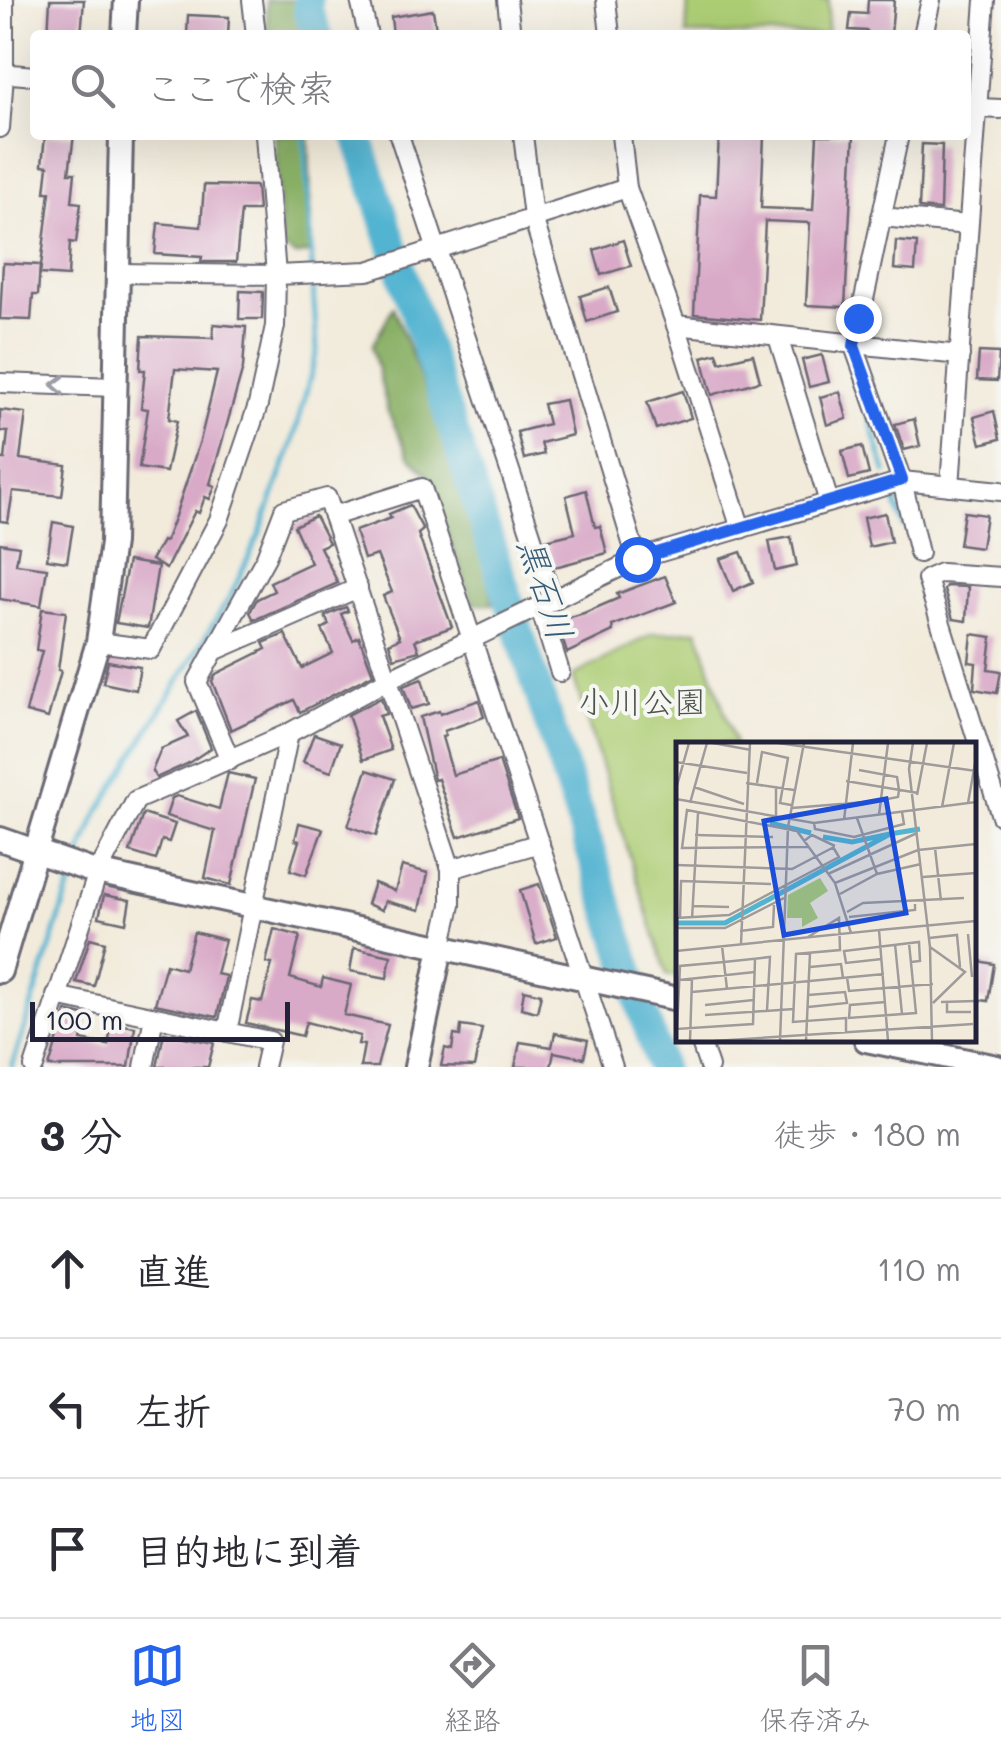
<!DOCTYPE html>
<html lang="ja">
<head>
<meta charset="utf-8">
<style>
  :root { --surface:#fff; --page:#f7f7f7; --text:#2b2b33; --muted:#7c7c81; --line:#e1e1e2; --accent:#2563eb }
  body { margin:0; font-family:Mali,"Klee One",sans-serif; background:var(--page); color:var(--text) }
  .scale { position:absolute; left:30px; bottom:25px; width:260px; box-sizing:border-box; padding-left:10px; border:5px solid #22223b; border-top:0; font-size:28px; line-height:35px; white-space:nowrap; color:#22223b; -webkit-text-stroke:8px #f6f6f2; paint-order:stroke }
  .stop { position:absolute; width:30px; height:30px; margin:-22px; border:8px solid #2563eb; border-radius:50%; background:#fff }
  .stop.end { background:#2563eb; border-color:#fff; box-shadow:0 2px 10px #0008 }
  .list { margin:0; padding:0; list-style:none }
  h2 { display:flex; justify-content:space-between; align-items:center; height:130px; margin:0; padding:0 40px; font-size:42px }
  h2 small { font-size:32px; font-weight:400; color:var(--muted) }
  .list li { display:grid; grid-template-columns:65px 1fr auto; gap:30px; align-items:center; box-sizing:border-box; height:140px; padding:0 40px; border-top:2px solid var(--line) }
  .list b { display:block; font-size:38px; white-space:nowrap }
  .list em { font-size:32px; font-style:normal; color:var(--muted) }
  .icon { flex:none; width:55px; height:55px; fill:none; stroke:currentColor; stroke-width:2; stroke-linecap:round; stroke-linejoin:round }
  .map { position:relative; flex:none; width:1001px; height:1067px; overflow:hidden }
  .search { position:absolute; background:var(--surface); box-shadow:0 10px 40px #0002; left:30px; right:30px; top:30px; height:110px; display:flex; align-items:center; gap:25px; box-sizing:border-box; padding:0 35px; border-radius:10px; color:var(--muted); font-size:38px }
  .sheet { height:550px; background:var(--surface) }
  nav { display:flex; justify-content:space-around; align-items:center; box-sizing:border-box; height:140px; border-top:2px solid var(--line); background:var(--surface); font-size:28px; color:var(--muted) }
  nav a { display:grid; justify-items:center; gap:5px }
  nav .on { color:var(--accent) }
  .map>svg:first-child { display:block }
</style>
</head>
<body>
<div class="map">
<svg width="1001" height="1067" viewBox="0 0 1001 1067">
  <rect width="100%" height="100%" fill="#f6f6f2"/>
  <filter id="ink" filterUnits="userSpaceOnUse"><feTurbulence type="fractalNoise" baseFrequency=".01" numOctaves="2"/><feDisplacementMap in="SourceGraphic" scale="20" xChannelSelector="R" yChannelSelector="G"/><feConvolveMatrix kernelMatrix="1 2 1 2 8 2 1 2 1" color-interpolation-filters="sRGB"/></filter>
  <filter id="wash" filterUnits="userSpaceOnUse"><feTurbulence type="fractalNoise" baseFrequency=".0048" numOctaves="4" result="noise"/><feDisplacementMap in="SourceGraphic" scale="40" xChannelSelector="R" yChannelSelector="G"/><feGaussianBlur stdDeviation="2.25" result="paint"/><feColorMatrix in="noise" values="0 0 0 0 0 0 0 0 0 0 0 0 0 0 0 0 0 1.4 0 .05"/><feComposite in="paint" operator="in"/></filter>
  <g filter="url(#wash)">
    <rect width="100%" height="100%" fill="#f2ebdb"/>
    <g fill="#adcd75" stroke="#687858" stroke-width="2.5">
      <polygon points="688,0 829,0 827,35 686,35"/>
      <polygon points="698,630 735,744 678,744 678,977 667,975 573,676 652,634"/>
    </g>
    <g fill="#8ab066" stroke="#566950" stroke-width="2.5">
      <polygon points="266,0 305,0 306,35 268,35"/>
      <polygon points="275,135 309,135 312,252 295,256 281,246"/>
      <polygon points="393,307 433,410 484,557 493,604 473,604 427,474 409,456 388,412 372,346"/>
    </g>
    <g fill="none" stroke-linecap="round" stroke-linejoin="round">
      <g stroke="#53b4d1" stroke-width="5">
        <polyline points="304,35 308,11"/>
        <polyline points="862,394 886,472"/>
        <polyline points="893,496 904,526"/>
        <polyline points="79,859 95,818 231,595 260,533 293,441 317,351 304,135"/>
        <polyline points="12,1067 75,870"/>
      </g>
      <g stroke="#53b4d1" stroke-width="30">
        <polyline points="308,0 308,11 318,35"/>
        <polyline points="357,135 661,1067"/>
      </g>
    </g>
    <g id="blocks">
      <g fill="#d9aac8">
        <polygon points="50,0 84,0 81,35 48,35"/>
        <polygon points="868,0 894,0 891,35 867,35 867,31 849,30 851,13 867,14"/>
        <polygon points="433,10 437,35 393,35 391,17"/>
        <polygon points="188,15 229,17 228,35 187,35"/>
        <polygon points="45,135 74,135 69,173 75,173 72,202 81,203 76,243 70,242 68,276 40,274 50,192 45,192 48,166 42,165"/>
        <polygon points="719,135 764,135 761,208 813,210 817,135 854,135 845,307 806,305 810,223 765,221 760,320 694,314 700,195 716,196"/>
        <polygon points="922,144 942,145 940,210 919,208"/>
        <polygon points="204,185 256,186 258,211 241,211 236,262 201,262 202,257 155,254 158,223 201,227"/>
        <polygon points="623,240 631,266 601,275 594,250"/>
        <polygon points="896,241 917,243 915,271 894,269"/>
        <polygon points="3,263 40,265 38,295 33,295 31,320 0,319"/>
        <polygon points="609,287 617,312 587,322 580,296"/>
        <polygon points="240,291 263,292 262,319 239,319"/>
        <polygon points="214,324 246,327 243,368 210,484 215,486 210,499 205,497 199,513 195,511 166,569 151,560 162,541 165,542 175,516 200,441 217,372 175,369 169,419 177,421 166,472 139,468 148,409 141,408 145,370 140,370 142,336 213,338"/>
        <polygon points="979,352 999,353 997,381 977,380"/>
        <polygon points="717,353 720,362 753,354 760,381 712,395 702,357"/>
        <polygon points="822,355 829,382 809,387 802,360"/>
        <polygon points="683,391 691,418 656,429 647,402"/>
        <polygon points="840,392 847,419 827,425 820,397"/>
        <polygon points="565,400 572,435 541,443 544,454 524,459 517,432 548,424 543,404"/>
        <polygon points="0,410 26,413 20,459 66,465 62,496 13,491 8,522 0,521 0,459 5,459 8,432 0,431"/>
        <polygon points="994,411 1000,439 981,444 974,417"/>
        <polygon points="914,419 920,446 904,450 895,424"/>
        <polygon points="862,446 869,474 849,479 842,451"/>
        <polygon points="586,490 595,527 600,526 607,553 555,567 546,540 575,533 566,496"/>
        <polygon points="410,505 423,530 418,534 452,627 415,640 419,651 394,658 389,643 400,638 383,596 392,592 377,555 364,559 355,531 391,518 389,514"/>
        <polygon points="964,512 986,515 981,548 959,545"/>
        <polygon points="885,513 891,542 869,547 863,518"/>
        <polygon points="315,516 329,543 320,547 338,583 254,620 250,612 257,599 274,591 270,582 311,563 294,526"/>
        <polygon points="53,522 73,526 67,562 47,559"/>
        <polygon points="791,537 797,566 775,571 769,541"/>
        <polygon points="0,543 19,546 16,564 47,568 41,606 0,599"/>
        <polygon points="741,552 753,582 733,591 720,559"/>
        <polygon points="128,561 158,566 148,628 116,623"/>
        <polygon points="665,576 676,602 612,626 613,631 567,653 557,621 584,613 619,598 617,594"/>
        <polygon points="946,586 968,587 966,621 953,619 944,590"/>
        <polygon points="346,607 348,611 341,614 353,640 359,637 373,674 300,712 294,700 231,730 212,681 216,674 266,649 263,643 285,634 302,668 333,653 322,629 329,625 325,616"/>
        <polygon points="42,609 66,612 58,670 61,671 48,718 26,712 42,651 36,650"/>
        <polygon points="972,634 992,637 988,669 1001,671 997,693 974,689 976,663 969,662"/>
        <polygon points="108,661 140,667 136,690 103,683"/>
        <polygon points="422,679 429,704 411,709 403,686"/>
        <polygon points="381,698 386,714 379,716 391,750 363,760 348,715"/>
        <polygon points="479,700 484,717 444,731 446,736 442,737 453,775 499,761 518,818 458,837 438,779 434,780 420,717 439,711 440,714"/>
        <polygon points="196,711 211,748 187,764 156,778 152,771 161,749 188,737 178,721"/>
        <polygon points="314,734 341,743 331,772 303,762"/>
        <polygon points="367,770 395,779 376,836 348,826"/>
        <polygon points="228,773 255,779 231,885 205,878 215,831 166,816 172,798 177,796 219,809"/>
        <polygon points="143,814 175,824 169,842 162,840 156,860 130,852"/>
        <polygon points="299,823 323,829 306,875 290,870 299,841 295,840"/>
        <polygon points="402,866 428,873 420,910 385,901 382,910 367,904 374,883 395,891"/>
        <polygon points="539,884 557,937 536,944 520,890"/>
        <polygon points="104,895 130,900 126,923 99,917"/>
        <polygon points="274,929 300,936 290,978 321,987 323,978 351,985 344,1015 388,1025 377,1067 360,1067 364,1045 358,1044 360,1036 306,1022 302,1036 246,1023 252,1000 262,1002 272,964 266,963"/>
        <polygon points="194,932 225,940 216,974 226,976 217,1017 155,1004 166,964 184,969"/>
        <polygon points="90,938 105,942 94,986 76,982"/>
        <polygon points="354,948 391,956 387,978 350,971"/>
        <polygon points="974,960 994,964 988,1001 974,999"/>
        <polygon points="524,990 541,994 537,1012 521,1008"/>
        <polygon points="66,1011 87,1016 81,1040 108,1045 112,1023 135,1027 129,1067 49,1067"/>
        <polygon points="461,1026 482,1029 474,1067 441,1066 445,1048 452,1050 454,1035 460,1036"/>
        <polygon points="164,1033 214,1043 208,1067 157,1067"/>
        <polygon points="555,1033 588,1040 584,1058 554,1052 551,1067 515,1067 520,1042 552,1047"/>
      </g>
    </g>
  </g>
  <g filter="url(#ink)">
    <use href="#blocks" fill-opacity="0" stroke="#6b6873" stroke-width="2.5"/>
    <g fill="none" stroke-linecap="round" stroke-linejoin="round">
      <g stroke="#6b6873" stroke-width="22">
        <g id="minor">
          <polyline points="252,0 256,35"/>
          <polyline points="360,0 368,35"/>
          <polyline points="507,0 511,35"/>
          <polyline points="606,0 610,35"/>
          <polyline points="923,35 931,0"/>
          <polyline points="0,73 35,76"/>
          <polyline points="979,108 1001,109"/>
          <polyline points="0,128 4,75 4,0"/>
          <polyline points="399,135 553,601"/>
          <polyline points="523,135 533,217 637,559"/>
          <polyline points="621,135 627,188 676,325 741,529"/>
          <polyline points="899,135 854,346 902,481 919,553"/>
          <polyline points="881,217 968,225"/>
          <polyline points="118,273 276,275 368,271 627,188"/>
          <polyline points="676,325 960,355"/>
          <polyline points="778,337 829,502"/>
          <polyline points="0,383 116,387"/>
          <polyline points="950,486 985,0"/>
          <polyline points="333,516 422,488 613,1067"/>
          <polyline points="1001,577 941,573 927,579 1001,816"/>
          <polyline points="540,608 560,672"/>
          <polyline points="98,642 151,649 219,520 258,405 275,326 276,275 265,135"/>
          <polyline points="214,651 358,588"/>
          <polyline points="230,760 197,682 266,557 284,510 327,498 451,869 451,905 441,948"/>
          <polyline points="451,869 540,843"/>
          <polyline points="56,996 270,1041 264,1067"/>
          <polyline points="227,1032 289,733"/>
          <polyline points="700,1040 709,1067"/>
          <polyline points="34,1067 98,872 136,800 289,733 389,679 637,559 902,481 1001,491"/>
          <polyline points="144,1067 154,1017"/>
        </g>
      </g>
      <g stroke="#6b6873" stroke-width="28">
        <g id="tertiary">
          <polyline points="124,35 126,0"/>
          <polyline points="0,839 92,871 678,999"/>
          <polyline points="0,971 98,642 112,543 121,135"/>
          <polyline points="866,1040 997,1067"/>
          <polyline points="416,1067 441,948"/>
        </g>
      </g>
      <use href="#minor" stroke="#fff" stroke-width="18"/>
      <use href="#tertiary" stroke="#fff" stroke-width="22"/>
    </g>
    <defs><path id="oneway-chevron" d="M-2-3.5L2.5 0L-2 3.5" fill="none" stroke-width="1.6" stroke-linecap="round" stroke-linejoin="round" transform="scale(2.5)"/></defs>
    <use stroke="#9c9ca7" href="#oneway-chevron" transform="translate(58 385) rotate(-178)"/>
  </g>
  <g fill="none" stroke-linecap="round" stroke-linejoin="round" filter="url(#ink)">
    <polyline stroke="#2563eb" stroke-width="12" points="637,559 902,480 854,346 858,318"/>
  </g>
  <g text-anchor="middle" stroke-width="8" stroke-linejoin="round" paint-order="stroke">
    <g font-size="32" fill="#4c554c" stroke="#f6f6f2">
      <text x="642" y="713">小川公園</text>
    </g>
    <g font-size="35" font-style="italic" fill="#365c77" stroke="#f6f6f2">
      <text transform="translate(545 589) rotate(72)" y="12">黒石川</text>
    </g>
  </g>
  <g transform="translate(676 742)">
    <rect width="300" height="300" fill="#f2ebdb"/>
    <path d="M144 136 152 149 134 161 142 176 126 185V176H111L112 153Z" fill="#adcd75"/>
    <path fill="none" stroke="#53b4d1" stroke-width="5" d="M94 81 135 91M147 95 176 100 214 92M0 181H49L214 92 244 87"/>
    <path fill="none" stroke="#9f9b9b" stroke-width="2.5" d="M37 1 75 8M102 1 300 29M237 1 233 27 254 205 256 299M0 20 71 31M183 28 221 35 223 48M170 39 242 51M70 41 118 48M81 41 86 10 112 16 104 61 115 63M100 44V76M18 45 68 62M0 47 13 1M241 53 251 1M0 57 138 81 300 60M14 61 31 1M292 61 300 16M266 65 278 1M116 66 201 59 222 55 223 48M203 73 212 1M181 76 201 132M168 78 177 1M138 81 139 87 178 95 228 82 226 70M19 93 97 95M128 99 136 93 159 104M132 105 6 106 11 68 121 89 159 141 175 191M259 106 265 159M0 123 116 127 158 105M152 132 241 91M247 135 300 131M159 141 242 108 300 102M164 152 201 132 245 122M17 164 53 165M171 170 187 161 288 156M173 175 239 168V162M0 176 53 173 163 115 157 105M4 176 5 139 95 142M16 177 22 71M0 186H49L108 156M203 188 300 179M64 189 97 185 98 163M292 192 296 235M132 195 163 176 164 208 120 212 117 280 170 276V291M253 196 281 193 284 225M65 202 74 1M219 202 226 272M46 204 51 247M254 205 289 230 257 261M0 209 203 188 212 299M79 217 77 282 1 287 4 224 48 220 94 215 91 268M206 217 170 221 168 209 243 200 244 219 235 220M134 225 165 222 167 236M171 235 173 249 257 242M3 238 79 230M16 250 208 232M210 260 174 263 173 276 240 271 233 201M265 260 300 259M271 260V270H295M29 263 78 258M132 265 171 261 169 250 132 253M29 273 118 267M14 299 16 237M38 299 297 282M104 299 112 85 128 1M130 299 134 211"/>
    <path fill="#1d4ed8" fill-opacity="0.15" stroke="#1d4ed8" stroke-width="5" d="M210 57 230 171 108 193 88 79Z"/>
    <rect width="300" height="300" fill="none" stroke="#22223b" stroke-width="5"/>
  </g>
</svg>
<div class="scale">100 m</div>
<div class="stop" style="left:637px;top:559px"></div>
<div class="stop end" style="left:858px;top:318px"></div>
<div class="search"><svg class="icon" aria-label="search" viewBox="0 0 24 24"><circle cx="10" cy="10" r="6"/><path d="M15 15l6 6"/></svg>ここで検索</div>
</div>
<section class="sheet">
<h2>3 分<small>徒歩 · 180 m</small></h2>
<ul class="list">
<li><svg class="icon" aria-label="ahead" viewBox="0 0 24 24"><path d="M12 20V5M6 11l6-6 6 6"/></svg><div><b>直進</b></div><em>110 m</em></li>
<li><svg class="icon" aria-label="left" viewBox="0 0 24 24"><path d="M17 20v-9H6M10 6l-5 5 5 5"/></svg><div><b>左折</b></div><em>70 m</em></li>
<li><svg class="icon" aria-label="arrive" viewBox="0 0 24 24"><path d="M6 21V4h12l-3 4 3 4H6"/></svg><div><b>目的地に到着</b></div></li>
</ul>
</section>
<nav>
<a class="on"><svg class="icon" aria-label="map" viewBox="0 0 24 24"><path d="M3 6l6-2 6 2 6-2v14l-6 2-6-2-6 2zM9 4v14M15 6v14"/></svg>地図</a>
<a><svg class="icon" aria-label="directions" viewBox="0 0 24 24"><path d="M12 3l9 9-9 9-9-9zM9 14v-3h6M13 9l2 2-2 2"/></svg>経路</a>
<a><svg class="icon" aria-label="saved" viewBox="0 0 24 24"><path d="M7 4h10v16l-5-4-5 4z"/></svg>保存済み</a>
</nav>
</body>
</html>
